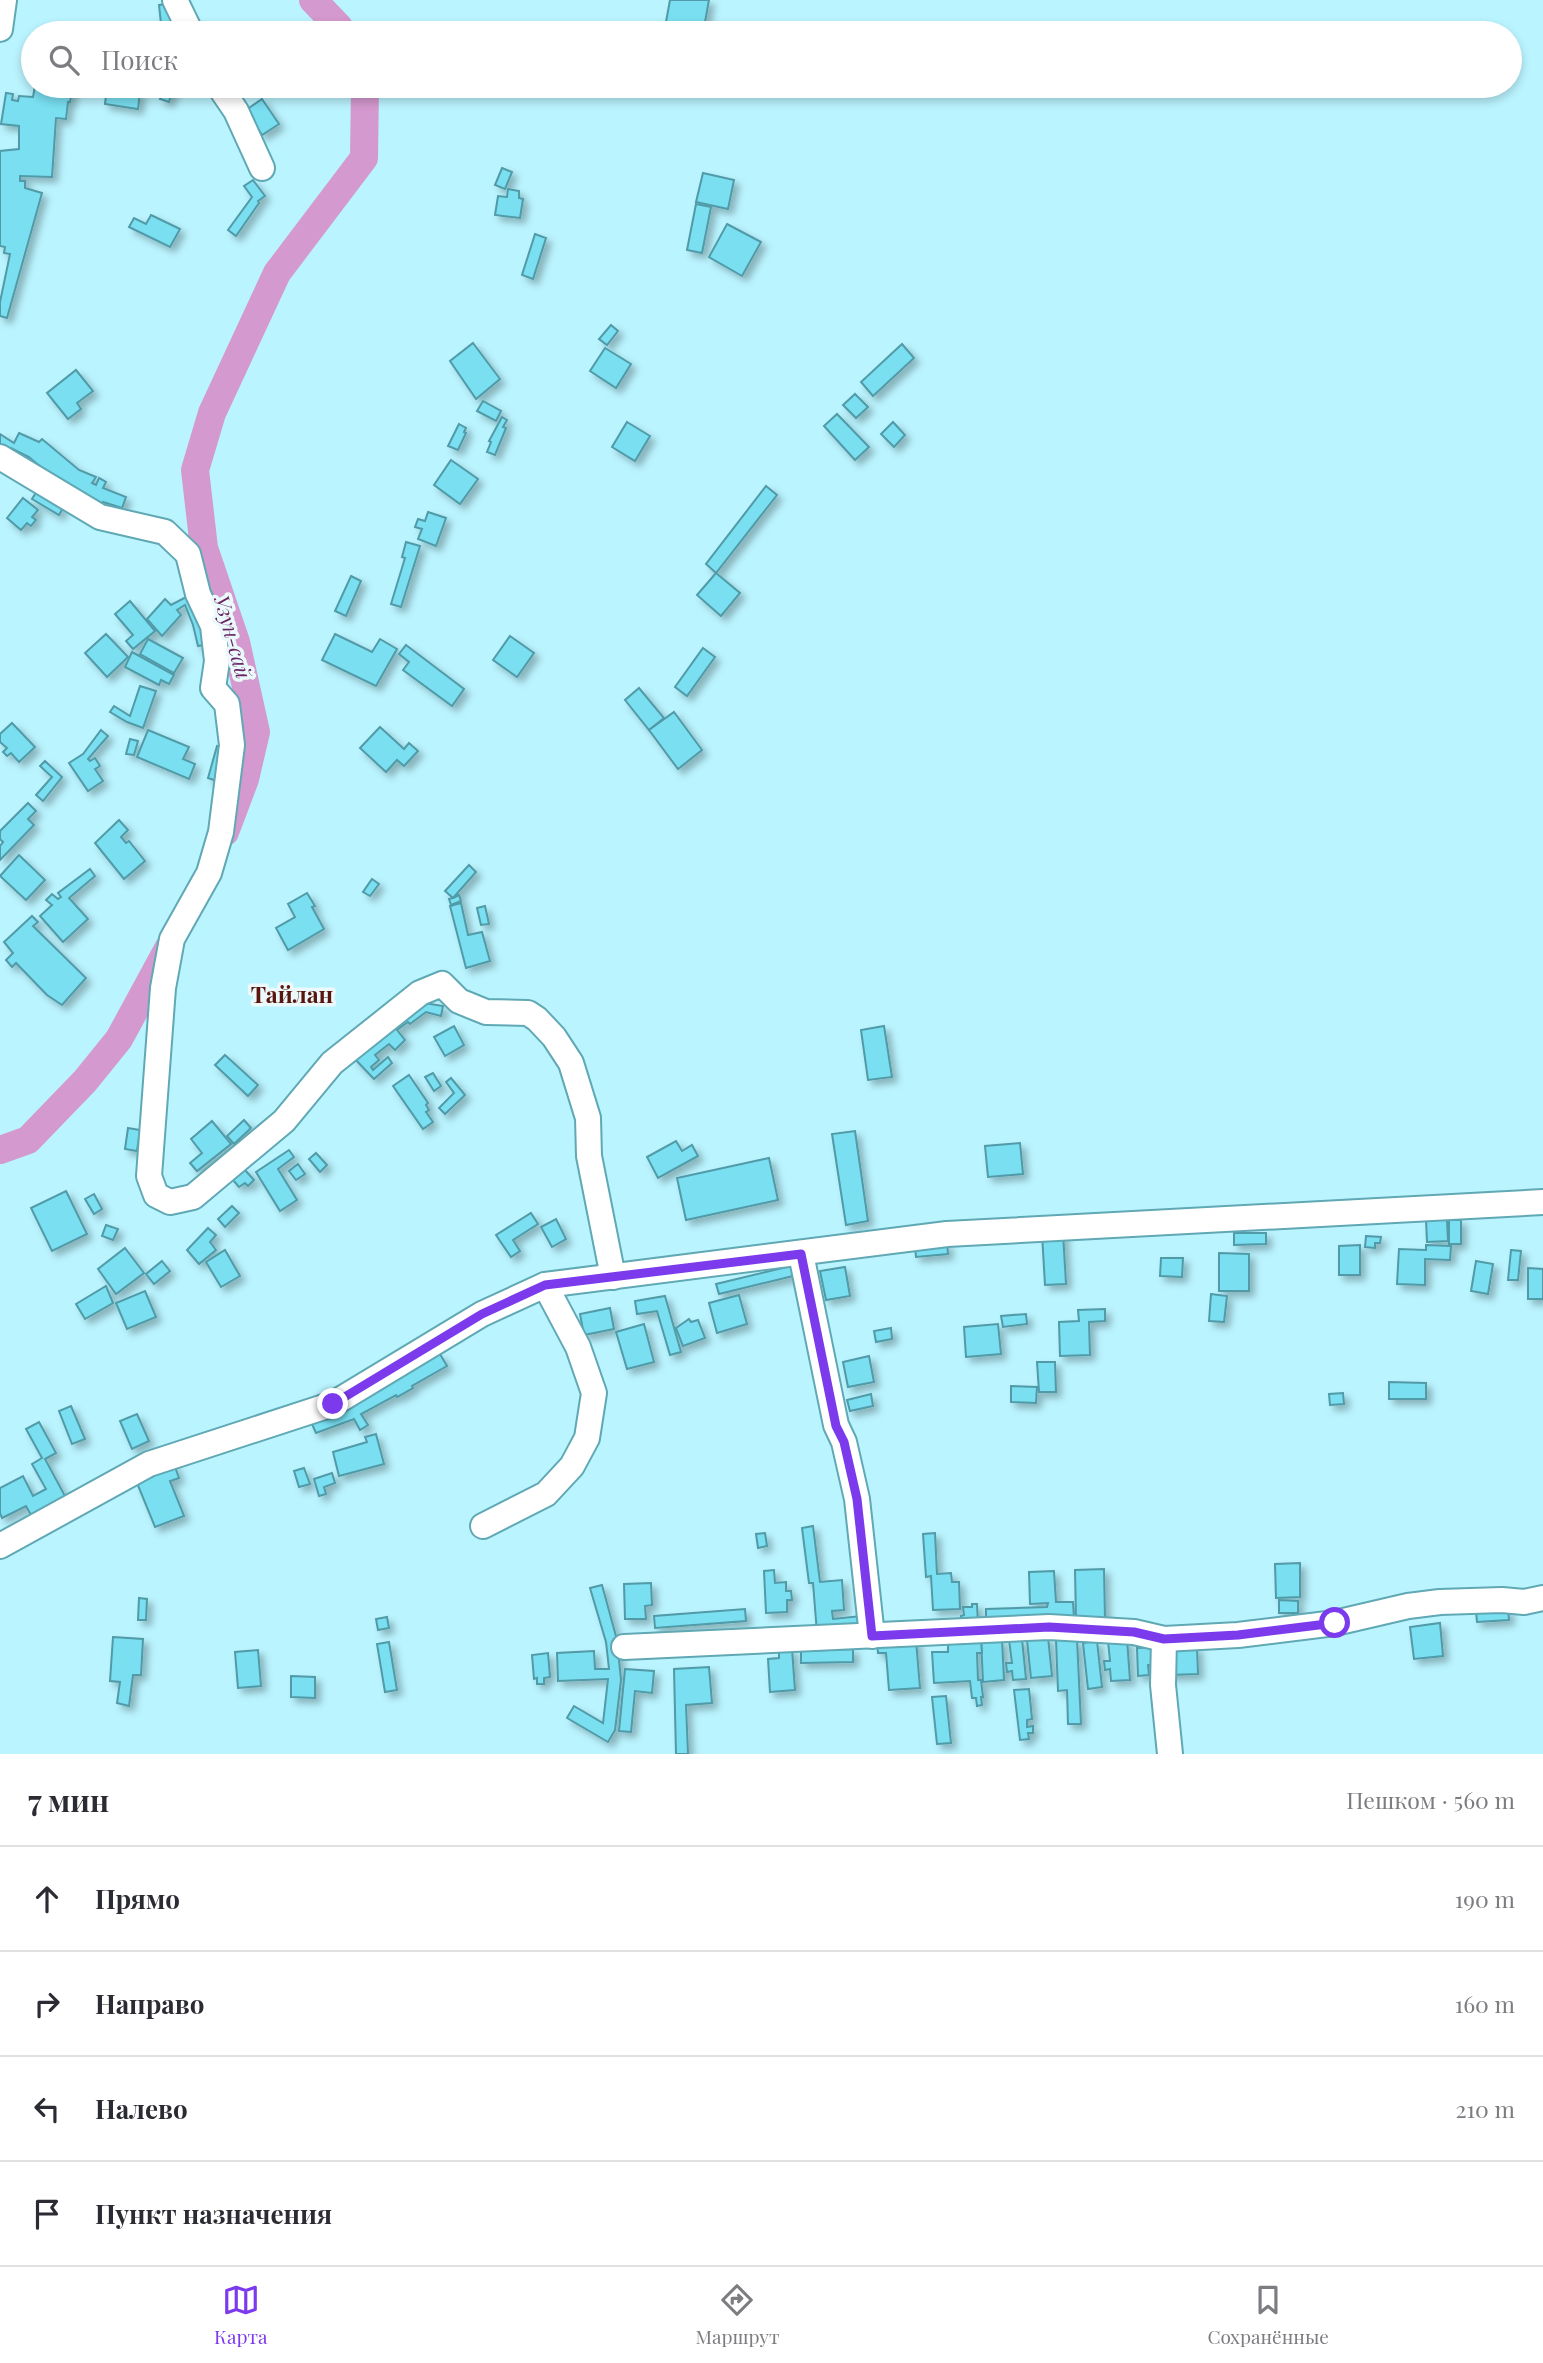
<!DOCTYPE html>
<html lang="ru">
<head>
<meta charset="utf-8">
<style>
  :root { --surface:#fff; --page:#f2f2f3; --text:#2b2b33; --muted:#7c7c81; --line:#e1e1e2; --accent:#7c3aed }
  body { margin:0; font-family:"Playfair Display",serif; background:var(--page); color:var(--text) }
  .stop { position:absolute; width:21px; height:21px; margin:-16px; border:5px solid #7c3aed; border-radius:50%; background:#fff }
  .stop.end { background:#7c3aed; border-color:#fff; box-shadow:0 2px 7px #0008 }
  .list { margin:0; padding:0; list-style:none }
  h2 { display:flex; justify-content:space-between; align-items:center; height:91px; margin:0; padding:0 28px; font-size:30px }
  h2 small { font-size:23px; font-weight:400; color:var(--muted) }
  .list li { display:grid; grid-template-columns:46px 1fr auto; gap:21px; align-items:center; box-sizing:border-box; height:105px; padding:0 28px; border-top:2px solid var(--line) }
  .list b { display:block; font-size:26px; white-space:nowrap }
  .list em { font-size:23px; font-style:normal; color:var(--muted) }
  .icon { flex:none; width:38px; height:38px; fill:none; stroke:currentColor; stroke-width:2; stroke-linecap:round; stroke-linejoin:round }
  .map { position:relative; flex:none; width:1543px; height:1754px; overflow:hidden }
  .search { position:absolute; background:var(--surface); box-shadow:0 4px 10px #0003; left:21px; right:21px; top:21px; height:77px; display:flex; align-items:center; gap:18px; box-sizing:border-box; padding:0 24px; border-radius:38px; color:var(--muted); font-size:26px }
  .sheet { height:511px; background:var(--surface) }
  nav { display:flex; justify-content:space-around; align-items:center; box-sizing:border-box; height:98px; border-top:2px solid var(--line); background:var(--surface); font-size:19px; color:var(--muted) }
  nav a { display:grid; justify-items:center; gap:4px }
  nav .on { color:var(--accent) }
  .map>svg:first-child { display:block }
</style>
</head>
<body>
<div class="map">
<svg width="1543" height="1754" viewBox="0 0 1543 1754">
  <defs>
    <filter id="shadow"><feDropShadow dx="5" dy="5" stdDeviation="3.5" flood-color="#0004"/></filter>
  </defs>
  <rect width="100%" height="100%" fill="#baf4ff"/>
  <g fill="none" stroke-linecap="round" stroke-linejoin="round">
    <g stroke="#d499ce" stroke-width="28">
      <polyline points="313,0 339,27 342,33"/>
      <polyline points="225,832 245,779 256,732 236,642 204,548 195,470 212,413 277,273 364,158 365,86"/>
      <polyline points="0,1150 28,1140 85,1081 119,1039 169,947"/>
    </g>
  </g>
  <g fill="#79dff1" stroke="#519aa7" stroke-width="2" filter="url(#shadow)">
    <polygon points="670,0 709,0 703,33 664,33"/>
    <polygon points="169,4 172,33 162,33 159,5"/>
    <polygon points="35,86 73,86 70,102 68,102 66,119 56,118 52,177 20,176 20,181 25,181 25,188 42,193 7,318 0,316 0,302 10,254 4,253 5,247 0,246 0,151 19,149 19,126 1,124 6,93 13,94 12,100 18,101 19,96 33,97"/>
    <polygon points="165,86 174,86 169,102 160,99"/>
    <polygon points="107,87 140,92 138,109 105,104"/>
    <polygon points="262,99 279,124 262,135 246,110"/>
    <polygon points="502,168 512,172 505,189 495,185"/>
    <polygon points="703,173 734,180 728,209 696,202"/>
    <polygon points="253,180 265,196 258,201 259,203 236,236 228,230 252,197 244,186"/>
    <polygon points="508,189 519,191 519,198 523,199 520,218 495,215 498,196 507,197"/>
    <polygon points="696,204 711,207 702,253 687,250"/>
    <polygon points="151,215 180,229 170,247 129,227 134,218 146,224"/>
    <polygon points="727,224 761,242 742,276 709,257"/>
    <polygon points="535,234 546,238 533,279 522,275"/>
    <polygon points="611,325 618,331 607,345 599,339"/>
    <polygon points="473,343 500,379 476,399 450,361"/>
    <polygon points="902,344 914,358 873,396 861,382"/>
    <polygon points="605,348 631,364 616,388 590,371"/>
    <polygon points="76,370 93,391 77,403 81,409 68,419 47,393"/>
    <polygon points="855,394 868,407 856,418 843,405"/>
    <polygon points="483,401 501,411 496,421 477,411"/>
    <polygon points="837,414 869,447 855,460 824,426"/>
    <polygon points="502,417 507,420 503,427 506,428 495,455 487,452 491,442 489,441"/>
    <polygon points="627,422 650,436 635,461 612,447"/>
    <polygon points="893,422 905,435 894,447 881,434"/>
    <polygon points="459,424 466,428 464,432 466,433 458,450 448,446"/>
    <polygon points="19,433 39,442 42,439 79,470 96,477 92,483 96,485 99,478 106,482 103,488 126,497 122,508 103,502 102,504 65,487 29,457 11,448 8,453 0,447 0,434 14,443"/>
    <polygon points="451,460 478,479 460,504 434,485"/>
    <polygon points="766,486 777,495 716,573 706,564"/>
    <polygon points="37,491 63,508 59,515 32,499"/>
    <polygon points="23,498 38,510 32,517 36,520 31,526 27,523 21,530 7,518"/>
    <polygon points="428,512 446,518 436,546 418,539 422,529 415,527 418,519 425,521"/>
    <polygon points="406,542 420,546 401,607 391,604 405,558 402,557"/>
    <polygon points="716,573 740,593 721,616 697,595"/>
    <polygon points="351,576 361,581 346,616 335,611"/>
    <polygon points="192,594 209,644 198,646 193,625 185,605 177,610 181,615 162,636 147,619 165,599 171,605"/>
    <polygon points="130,601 155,631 133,649 126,641 133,635 115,614"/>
    <polygon points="106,634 128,657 107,677 85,653"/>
    <polygon points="335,634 372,652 380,639 397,649 376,686 322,660"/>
    <polygon points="510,636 534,653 517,677 493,660"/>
    <polygon points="148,639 183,658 174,673 140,654"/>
    <polygon points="406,645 464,689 452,706 403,670 409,662 399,654"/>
    <polygon points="703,648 715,657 687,696 675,687"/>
    <polygon points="132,652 174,675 169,684 161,680 159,685 125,667"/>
    <polygon points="140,686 156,691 143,728 127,722 110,712 114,706 130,716"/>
    <polygon points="639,688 664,718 649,730 625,700"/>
    <polygon points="674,712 702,750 678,769 649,730"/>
    <polygon points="12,723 35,747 19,762 11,753 7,756 3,752 7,748 0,742 0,734"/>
    <polygon points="380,727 404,749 409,743 418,751 404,766 397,760 386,772 360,748"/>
    <polygon points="101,730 108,736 88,759 90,761 95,758 100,766 95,769 103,781 88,791 69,763 83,754"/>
    <polygon points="148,730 189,747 183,759 195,764 189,779 137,757"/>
    <polygon points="130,739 138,741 134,755 126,754"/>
    <polygon points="217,746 229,750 220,782 208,778"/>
    <polygon points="45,761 62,777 43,801 36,795 52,777 40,766"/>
    <polygon points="28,803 36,811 28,819 34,825 0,860 0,846 3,842 0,839 0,831"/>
    <polygon points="119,820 128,830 121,837 126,843 129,841 145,861 124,879 95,843"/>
    <polygon points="19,855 45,880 26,900 0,876"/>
    <polygon points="469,865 476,872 453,898 459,895 461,901 451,905 449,899 453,898 445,891"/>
    <polygon points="90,869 95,876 69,898 88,919 63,942 40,916 52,905 46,900 52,894 58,899 61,897 58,893"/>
    <polygon points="372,879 379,884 370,896 363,892"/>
    <polygon points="307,893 315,906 312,907 324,929 288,950 276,928 295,917 288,904"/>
    <polygon points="461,903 468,935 482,932 490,961 466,968 450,906"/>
    <polygon points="485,906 489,924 481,925 477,908"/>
    <polygon points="32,916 38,922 33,926 86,978 62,1005 47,995 16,963 12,967 6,960 13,953 4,942"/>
    <polygon points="418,1002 443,1006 441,1016 426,1012 410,1024 408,1022 397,1030 405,1040 395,1050 389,1044 375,1055 379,1060 371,1067 373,1070 388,1057 392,1063 374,1079 353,1057"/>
    <polygon points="454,1026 464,1045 445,1056 434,1037"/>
    <polygon points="884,1026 892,1077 868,1080 861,1030"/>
    <polygon points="225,1055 258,1085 248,1096 215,1065"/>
    <polygon points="433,1073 441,1086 434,1091 425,1077"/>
    <polygon points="409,1075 428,1103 426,1105 429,1110 426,1112 433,1122 423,1129 393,1086"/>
    <polygon points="451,1078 465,1095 445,1114 439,1108 454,1093 446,1082"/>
    <polygon points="244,1120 251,1128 234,1144 227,1136"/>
    <polygon points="212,1121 231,1144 197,1171 190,1163 202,1153 191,1139"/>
    <polygon points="128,1128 140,1130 137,1151 125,1149"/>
    <polygon points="855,1131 868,1221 846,1225 832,1134"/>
    <polygon points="676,1141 682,1151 692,1145 698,1156 658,1178 647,1157"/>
    <polygon points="1020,1143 1023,1174 988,1177 985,1146"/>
    <polygon points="289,1150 294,1157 278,1169 297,1200 280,1211 256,1172"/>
    <polygon points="316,1153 327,1165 320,1172 309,1159"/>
    <polygon points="769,1158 778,1200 686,1220 677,1178"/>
    <polygon points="298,1164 305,1174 296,1180 289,1171"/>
    <polygon points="244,1169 254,1180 248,1186 245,1183 239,1187 232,1179"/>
    <polygon points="66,1191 87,1234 52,1251 31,1208"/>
    <polygon points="94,1194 102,1209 94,1214 85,1199"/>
    <polygon points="232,1206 239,1213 225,1227 218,1219"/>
    <polygon points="531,1213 538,1224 513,1240 520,1251 511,1257 496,1235"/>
    <polygon points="556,1219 566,1239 552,1247 541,1227"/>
    <polygon points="1426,1220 1447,1220 1448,1241 1427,1242"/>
    <rect x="1449" y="1220" width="12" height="24"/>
    <polygon points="106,1225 118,1229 113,1240 102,1236"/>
    <polygon points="208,1228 216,1235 210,1242 216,1250 199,1264 187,1250"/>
    <polygon points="1063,1233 1066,1284 1045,1285 1042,1234"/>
    <polygon points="1234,1233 1266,1233 1266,1244 1234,1245"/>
    <polygon points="1366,1236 1381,1237 1380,1243 1375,1243 1375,1248 1365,1247"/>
    <polygon points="947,1243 948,1254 916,1257 915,1247"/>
    <polygon points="1360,1245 1360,1275 1339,1275 1339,1246"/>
    <polygon points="1426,1245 1451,1246 1450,1260 1425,1259 1425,1285 1397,1284 1399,1249 1426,1250"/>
    <polygon points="125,1248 144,1273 116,1294 98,1269"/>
    <polygon points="225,1250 240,1276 221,1287 206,1262"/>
    <polygon points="1511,1250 1521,1251 1518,1280 1508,1280"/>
    <polygon points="1219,1253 1249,1254 1249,1291 1219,1291"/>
    <polygon points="1161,1258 1183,1258 1182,1277 1160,1276"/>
    <polygon points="162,1261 170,1271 154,1284 146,1274"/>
    <polygon points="1476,1261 1493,1264 1488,1294 1471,1291"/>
    <polygon points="795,1265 797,1275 719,1294 716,1284"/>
    <polygon points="845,1267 850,1296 826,1300 820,1271"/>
    <polygon points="1528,1268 1543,1269 1543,1299 1528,1299"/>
    <polygon points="106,1286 113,1303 85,1319 76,1304"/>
    <polygon points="145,1291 156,1317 127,1329 116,1303"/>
    <polygon points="1211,1294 1227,1296 1224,1322 1209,1321"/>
    <polygon points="739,1295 747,1324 717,1333 709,1303"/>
    <polygon points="665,1296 681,1352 670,1355 657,1311 637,1314 635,1301"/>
    <polygon points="610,1308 614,1329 584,1335 580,1314"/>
    <polygon points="1105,1309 1105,1321 1089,1322 1090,1355 1060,1356 1059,1322 1079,1321 1078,1310"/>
    <polygon points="1026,1314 1027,1324 1003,1327 1001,1316"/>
    <polygon points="689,1319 691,1322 698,1320 705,1338 683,1346 676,1328"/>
    <polygon points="644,1324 654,1362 627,1369 616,1332"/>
    <polygon points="998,1324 1001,1354 966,1357 964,1327"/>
    <polygon points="891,1328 892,1339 876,1342 874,1331"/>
    <polygon points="440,1354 447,1366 412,1386 413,1388 397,1397 396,1395 361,1414 368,1425 360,1430 354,1419 316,1433 311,1422 374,1391"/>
    <polygon points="869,1356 874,1382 848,1387 843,1362"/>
    <polygon points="1037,1362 1055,1362 1056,1392 1039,1392"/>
    <polygon points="1389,1382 1426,1383 1426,1399 1389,1399"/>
    <polygon points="1011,1386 1037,1387 1036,1403 1011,1402"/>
    <polygon points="1343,1393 1344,1404 1330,1405 1329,1394"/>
    <polygon points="871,1394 873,1406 850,1411 847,1400"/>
    <polygon points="71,1406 85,1439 72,1444 59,1411"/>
    <polygon points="137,1414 149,1441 132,1449 120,1421"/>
    <polygon points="39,1422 56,1453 45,1459 65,1496 31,1515 26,1506 2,1518 0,1513 0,1488 23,1476 33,1496 46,1489 32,1464 42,1458 26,1429"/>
    <polygon points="376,1434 384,1464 339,1476 333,1452 367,1442 365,1437"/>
    <polygon points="174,1464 179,1478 170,1481 184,1516 155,1527 137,1483 154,1476 153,1472"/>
    <polygon points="304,1468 310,1484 299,1487 294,1471"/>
    <polygon points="332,1473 335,1483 324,1487 326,1494 319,1496 314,1479"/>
    <polygon points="813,1526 820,1582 842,1580 844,1610 832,1611 833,1619 861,1616 862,1628 817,1633 813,1583 809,1583 802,1528"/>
    <polygon points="765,1533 767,1546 758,1548 756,1534"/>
    <polygon points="935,1533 937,1574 951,1573 952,1582 959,1582 960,1609 933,1610 931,1576 926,1577 923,1534"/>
    <polygon points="1300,1563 1300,1597 1276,1598 1275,1564"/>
    <polygon points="1104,1569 1105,1619 1076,1619 1075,1570"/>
    <polygon points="774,1570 775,1583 786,1582 786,1591 791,1591 792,1600 787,1600 787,1612 766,1613 764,1571"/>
    <polygon points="1054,1571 1056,1602 1073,1602 1074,1618 986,1621 986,1609 1047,1607 1048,1603 1030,1604 1029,1572"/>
    <polygon points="651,1583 652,1605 645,1606 646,1619 625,1619 624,1584"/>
    <polygon points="602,1585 617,1640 621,1680 615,1730 608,1742 567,1718 574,1706 603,1723 608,1679 558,1681 557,1653 594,1651 595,1669 609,1669 606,1642 590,1588"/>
    <polygon points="139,1598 147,1599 146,1620 138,1620"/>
    <polygon points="1279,1600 1298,1601 1298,1613 1279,1613"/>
    <polygon points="972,1604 977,1604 978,1624 961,1625 961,1616 964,1615 963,1607 972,1607"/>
    <polygon points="745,1609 746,1621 655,1628 654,1616"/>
    <polygon points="1508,1609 1509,1620 1477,1622 1476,1611"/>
    <polygon points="387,1617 389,1628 378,1630 376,1619"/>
    <polygon points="1440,1623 1443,1656 1414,1659 1410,1627"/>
    <polygon points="113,1637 143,1639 141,1675 133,1675 129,1706 117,1703 120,1682 110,1681"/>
    <polygon points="1048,1637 1052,1676 1031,1678 1027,1640"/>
    <polygon points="1002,1639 1004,1680 983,1682 981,1640"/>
    <polygon points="1022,1639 1026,1679 1013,1680 1012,1671 1007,1672 1006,1663 1012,1663 1009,1640"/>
    <polygon points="1077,1639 1081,1724 1068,1724 1067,1690 1058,1691 1056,1640"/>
    <polygon points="1127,1639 1130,1680 1111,1681 1110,1669 1105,1670 1104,1661 1110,1661 1108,1641"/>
    <polygon points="916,1640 920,1688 889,1690 886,1653 878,1653 877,1643"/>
    <polygon points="948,1640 981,1640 982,1653 977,1653 978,1680 981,1680 983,1697 981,1697 982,1705 977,1706 976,1698 972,1698 970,1681 934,1683 932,1652 948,1652"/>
    <polygon points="1097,1641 1102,1687 1088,1689 1083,1643"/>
    <polygon points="389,1642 397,1690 385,1692 377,1644"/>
    <polygon points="1155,1647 1156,1664 1148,1665 1149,1675 1138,1676 1137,1648"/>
    <polygon points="1197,1647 1198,1674 1169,1675 1169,1648"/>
    <polygon points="792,1649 795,1690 770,1692 768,1659 779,1658 779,1650"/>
    <polygon points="853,1649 853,1662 801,1663 801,1651"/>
    <polygon points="258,1650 261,1686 238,1688 235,1652"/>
    <polygon points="548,1653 550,1677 544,1678 544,1684 537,1684 537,1678 534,1679 532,1655"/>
    <polygon points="709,1667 712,1703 686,1705 688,1754 676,1754 674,1669"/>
    <polygon points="625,1669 654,1671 652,1693 635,1691 631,1732 619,1731"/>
    <polygon points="291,1676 315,1677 315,1698 291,1697"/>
    <polygon points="1029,1689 1032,1719 1027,1720 1027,1727 1033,1726 1033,1733 1028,1733 1029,1739 1020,1740 1014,1690"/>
    <polygon points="946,1696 951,1743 937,1744 932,1697"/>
  </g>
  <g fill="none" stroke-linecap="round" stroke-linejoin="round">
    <g stroke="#5fa8b4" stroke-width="28">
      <g id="minor">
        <polyline points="175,0 191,33"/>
        <polyline points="0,29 4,0"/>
        <polyline points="219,86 236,111 262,168"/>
        <polyline points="0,457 100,517 165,532 188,554 198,594 213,626 217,661 213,688 227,704 232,745 221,832 209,873 172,939 163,988 149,1176 156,1195 170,1202 193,1197 284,1121 332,1063 420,993 442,984 459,1001 486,1012 528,1013 537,1019 554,1037 571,1063 588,1118 589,1156 613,1277"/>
        <polyline points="801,1254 836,1425 844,1442 857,1499 872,1636"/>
        <polyline points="483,1526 546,1494 572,1466 587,1438 594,1393 578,1347 545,1285"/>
        <polyline points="0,1546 149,1464 333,1404 482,1314 545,1285 947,1234 1543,1202"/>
        <polyline points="1164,1639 1163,1685 1170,1754"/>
        <polyline points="624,1647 1049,1627 1134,1632 1164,1639 1238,1635 1335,1623 1408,1606 1440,1602 1502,1600 1524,1602 1543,1598"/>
      </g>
    </g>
    <use href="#minor" stroke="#fff" stroke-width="24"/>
  </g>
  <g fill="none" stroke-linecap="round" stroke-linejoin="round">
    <polyline stroke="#7c3aed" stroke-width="9" points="333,1404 482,1314 545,1285 801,1254 836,1426 844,1442 857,1499 872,1636 1049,1627 1134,1632 1164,1639 1238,1635 1335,1623"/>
  </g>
  <g text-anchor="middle" stroke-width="7" stroke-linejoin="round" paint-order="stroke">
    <g font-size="21" font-style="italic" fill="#692565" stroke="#ebf9fb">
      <text transform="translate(232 637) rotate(74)" y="7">Узун-сай</text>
    </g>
    <g font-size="23" font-weight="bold" fill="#58150d" stroke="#ebf9fb">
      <text x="292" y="1003">Тайлан</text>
    </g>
  </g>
</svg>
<div class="stop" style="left:1335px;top:1623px"></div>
<div class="stop end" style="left:333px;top:1404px"></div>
<div class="search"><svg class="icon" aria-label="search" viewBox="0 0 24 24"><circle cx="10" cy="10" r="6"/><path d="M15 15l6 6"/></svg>Поиск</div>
</div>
<section class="sheet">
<h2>7 мин<small>Пешком · 560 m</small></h2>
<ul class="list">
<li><svg class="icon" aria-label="ahead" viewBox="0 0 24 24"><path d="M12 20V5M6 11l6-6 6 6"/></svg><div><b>Прямо</b></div><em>190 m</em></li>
<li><svg class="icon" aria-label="right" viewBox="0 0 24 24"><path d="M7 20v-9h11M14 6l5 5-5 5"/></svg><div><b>Направо</b></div><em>160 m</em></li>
<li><svg class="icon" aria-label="left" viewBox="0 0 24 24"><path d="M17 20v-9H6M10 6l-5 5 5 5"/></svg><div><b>Налево</b></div><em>210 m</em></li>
<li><svg class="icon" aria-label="arrive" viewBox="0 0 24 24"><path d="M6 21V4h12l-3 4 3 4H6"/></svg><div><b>Пункт назначения</b></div></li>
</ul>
</section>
<nav>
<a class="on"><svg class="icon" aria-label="map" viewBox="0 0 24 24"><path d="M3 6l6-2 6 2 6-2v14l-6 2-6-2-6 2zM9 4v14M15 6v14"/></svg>Карта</a>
<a><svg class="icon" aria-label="directions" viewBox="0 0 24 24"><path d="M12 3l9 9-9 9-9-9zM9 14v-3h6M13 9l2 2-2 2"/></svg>Маршрут</a>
<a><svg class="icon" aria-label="saved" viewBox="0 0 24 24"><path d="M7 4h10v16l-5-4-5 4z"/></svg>Сохранённые</a>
</nav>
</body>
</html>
